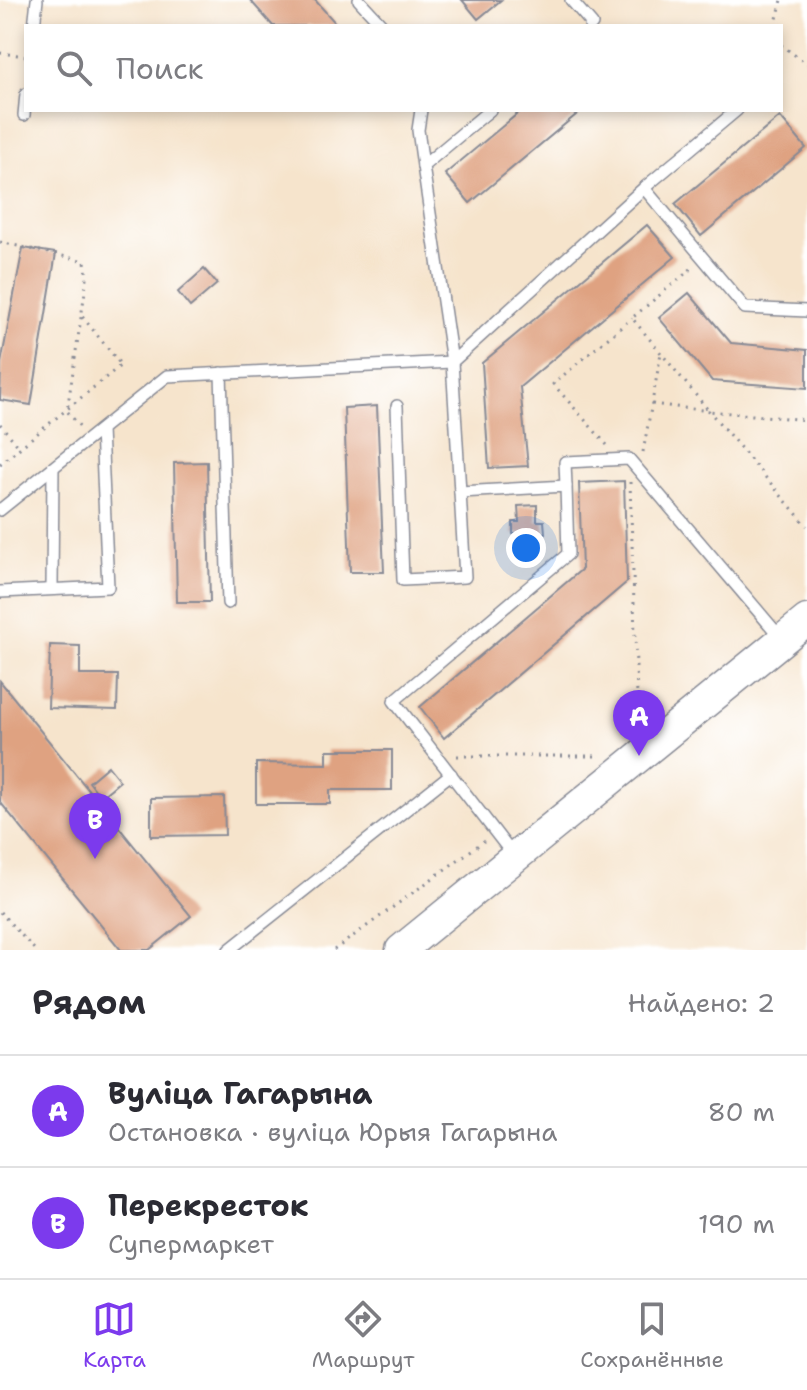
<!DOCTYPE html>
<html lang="ru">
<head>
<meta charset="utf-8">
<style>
  :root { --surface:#fff; --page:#f2f2f3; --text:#2b2b33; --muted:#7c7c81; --line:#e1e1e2; --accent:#7c3aed }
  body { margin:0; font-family:"Shantell Sans",sans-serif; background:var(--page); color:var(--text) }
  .you { position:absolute; left:526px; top:548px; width:28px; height:28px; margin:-20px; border:6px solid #fff; border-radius:50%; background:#1a73e8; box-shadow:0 0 0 12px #1a73e833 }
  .badge { display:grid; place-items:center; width:52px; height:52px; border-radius:50%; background:var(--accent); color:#fff; font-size:26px; font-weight:700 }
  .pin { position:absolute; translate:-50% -66px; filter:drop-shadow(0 2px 4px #0008) }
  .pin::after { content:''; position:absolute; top:42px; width:28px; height:24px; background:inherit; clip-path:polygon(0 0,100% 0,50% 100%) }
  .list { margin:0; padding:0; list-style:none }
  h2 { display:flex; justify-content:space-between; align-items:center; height:104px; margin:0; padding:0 32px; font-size:34px }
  h2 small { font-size:26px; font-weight:400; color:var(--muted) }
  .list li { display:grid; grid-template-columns:52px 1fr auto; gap:24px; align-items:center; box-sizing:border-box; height:112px; padding:0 32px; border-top:2px solid var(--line) }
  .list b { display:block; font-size:30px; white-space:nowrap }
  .list p { margin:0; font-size:26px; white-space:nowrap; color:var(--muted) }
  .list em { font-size:26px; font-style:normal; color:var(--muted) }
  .icon { flex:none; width:44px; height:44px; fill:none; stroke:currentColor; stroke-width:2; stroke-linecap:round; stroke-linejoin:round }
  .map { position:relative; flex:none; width:807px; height:950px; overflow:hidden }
  .search { position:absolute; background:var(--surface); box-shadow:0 4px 12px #0003; left:24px; right:24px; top:24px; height:88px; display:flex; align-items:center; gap:20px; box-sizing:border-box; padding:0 28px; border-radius:0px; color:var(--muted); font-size:30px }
  .sheet { height:328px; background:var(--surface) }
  nav { display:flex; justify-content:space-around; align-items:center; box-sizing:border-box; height:112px; border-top:2px solid var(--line); background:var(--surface); font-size:22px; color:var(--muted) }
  nav a { display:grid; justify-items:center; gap:4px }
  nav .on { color:var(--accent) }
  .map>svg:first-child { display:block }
</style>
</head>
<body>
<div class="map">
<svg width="807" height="950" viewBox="0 0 807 950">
  <rect width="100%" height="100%" fill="#fff"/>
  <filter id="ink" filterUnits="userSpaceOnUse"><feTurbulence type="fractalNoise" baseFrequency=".0125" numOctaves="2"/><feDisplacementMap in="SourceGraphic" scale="16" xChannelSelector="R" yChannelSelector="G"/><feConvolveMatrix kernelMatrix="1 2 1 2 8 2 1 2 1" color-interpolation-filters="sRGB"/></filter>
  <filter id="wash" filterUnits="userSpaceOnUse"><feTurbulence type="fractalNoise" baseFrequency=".006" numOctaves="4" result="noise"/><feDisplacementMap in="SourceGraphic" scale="32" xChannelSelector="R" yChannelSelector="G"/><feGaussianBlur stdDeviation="1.8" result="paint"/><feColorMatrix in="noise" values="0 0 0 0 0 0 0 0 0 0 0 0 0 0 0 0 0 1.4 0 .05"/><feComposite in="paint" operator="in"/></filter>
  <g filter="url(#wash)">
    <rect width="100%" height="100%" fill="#f6e4cc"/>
    <g id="blocks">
      <g fill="#dfa281">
        <polygon points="250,0 315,0 338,26 273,26"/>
        <polygon points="462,0 501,0 478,19"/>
        <polygon points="522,110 582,110 470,203 445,174"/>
        <polygon points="780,117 806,148 701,236 675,204"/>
        <polygon points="647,225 675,257 520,387 528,466 489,468 482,363"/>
        <polygon points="23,248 56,253 31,405 0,400 1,363"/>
        <polygon points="204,269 217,284 190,307 178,292"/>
        <polygon points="689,293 731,343 807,350 807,388 712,381 659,318"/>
        <polygon points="377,406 384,572 350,572 344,408"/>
        <polygon points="207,462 210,602 177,602 174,463"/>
        <polygon points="624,481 627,582 444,738 420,707 582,569 579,483"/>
        <polygon points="537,505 537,521 544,521 545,533 513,534 513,522 519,522 518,506"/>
        <polygon points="50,645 80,646 80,675 118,675 117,710 48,708"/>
        <polygon points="0,681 191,916 149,950 121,950 0,802"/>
        <polygon points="327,750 392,750 392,790 330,790 330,804 256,804 256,763 327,764"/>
        <polygon points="108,766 120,781 101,797 89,782"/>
        <polygon points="224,797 225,835 151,836 151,798"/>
      </g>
    </g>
  </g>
  <g filter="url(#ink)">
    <use href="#blocks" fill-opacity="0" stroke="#888a95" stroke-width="2"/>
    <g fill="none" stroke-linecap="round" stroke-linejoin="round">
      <g stroke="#888a95" stroke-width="14">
        <g id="lane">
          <polyline points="359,0 383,26"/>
          <polyline points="571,0 592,24 590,26"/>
          <polyline points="34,26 37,0"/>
          <polyline points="421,110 418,130 423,166"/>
          <polyline points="490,110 423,166 452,362 460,492 566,486 568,554 394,701 513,855"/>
          <polyline points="24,115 26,94"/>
          <polyline points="644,188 745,308 807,311"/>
          <polyline points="221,373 228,603"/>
          <polyline points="397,406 403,580 465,577 460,492"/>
          <polyline points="566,486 565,462 629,459 781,638"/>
          <polyline points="0,510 167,376 452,362 644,188 737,110"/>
          <polyline points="52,589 53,468"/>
          <polyline points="0,592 108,587 101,430"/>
          <polyline points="229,950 451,774"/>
        </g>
      </g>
      <g stroke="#888a95" stroke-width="33">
        <polyline id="secondary" points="401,950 807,620"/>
      </g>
      <g stroke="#888a95" stroke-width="3" stroke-dasharray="2 6" stroke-linecap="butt">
        <polyline points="775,26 782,0"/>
        <polyline points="781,45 807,64"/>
        <polyline points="0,53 26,56"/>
        <polyline points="0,242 85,261 87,278 67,411 81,428"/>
        <polyline points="691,269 632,318 709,411 807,420"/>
        <polyline points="652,404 709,411 807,526"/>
        <polyline points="0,424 20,448"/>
        <polyline points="607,445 553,384 632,318"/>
        <polyline points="643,452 661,353"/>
        <polyline points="0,464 121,365 81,315"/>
        <polyline points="630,482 638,727"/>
        <polyline points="457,756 601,756"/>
        <polyline points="0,912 35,950"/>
        <polyline points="334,950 484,841"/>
      </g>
      <use href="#lane" stroke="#fff" stroke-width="11"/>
      <use href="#secondary" stroke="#fff" stroke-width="30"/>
    </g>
  </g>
</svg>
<div class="you"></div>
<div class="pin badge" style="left:639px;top:756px">A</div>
<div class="pin badge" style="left:95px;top:859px">B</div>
<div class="search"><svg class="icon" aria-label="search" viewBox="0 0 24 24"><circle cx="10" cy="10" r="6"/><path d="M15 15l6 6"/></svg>Поиск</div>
</div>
<section class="sheet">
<h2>Рядом<small>Найдено: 2</small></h2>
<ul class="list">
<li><span class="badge">A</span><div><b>Вуліца Гагарына</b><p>Остановка · вуліца Юрыя Гагарына</p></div><em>80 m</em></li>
<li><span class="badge">B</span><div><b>Перекресток</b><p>Супермаркет</p></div><em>190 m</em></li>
</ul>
</section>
<nav>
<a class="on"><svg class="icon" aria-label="map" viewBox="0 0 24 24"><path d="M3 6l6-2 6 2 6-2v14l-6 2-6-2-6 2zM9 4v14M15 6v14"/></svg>Карта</a>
<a><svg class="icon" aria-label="directions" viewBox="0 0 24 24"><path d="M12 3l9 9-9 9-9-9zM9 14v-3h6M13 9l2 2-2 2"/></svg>Маршрут</a>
<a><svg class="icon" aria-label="saved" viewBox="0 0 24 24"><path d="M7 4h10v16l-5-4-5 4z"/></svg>Сохранённые</a>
</nav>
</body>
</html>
